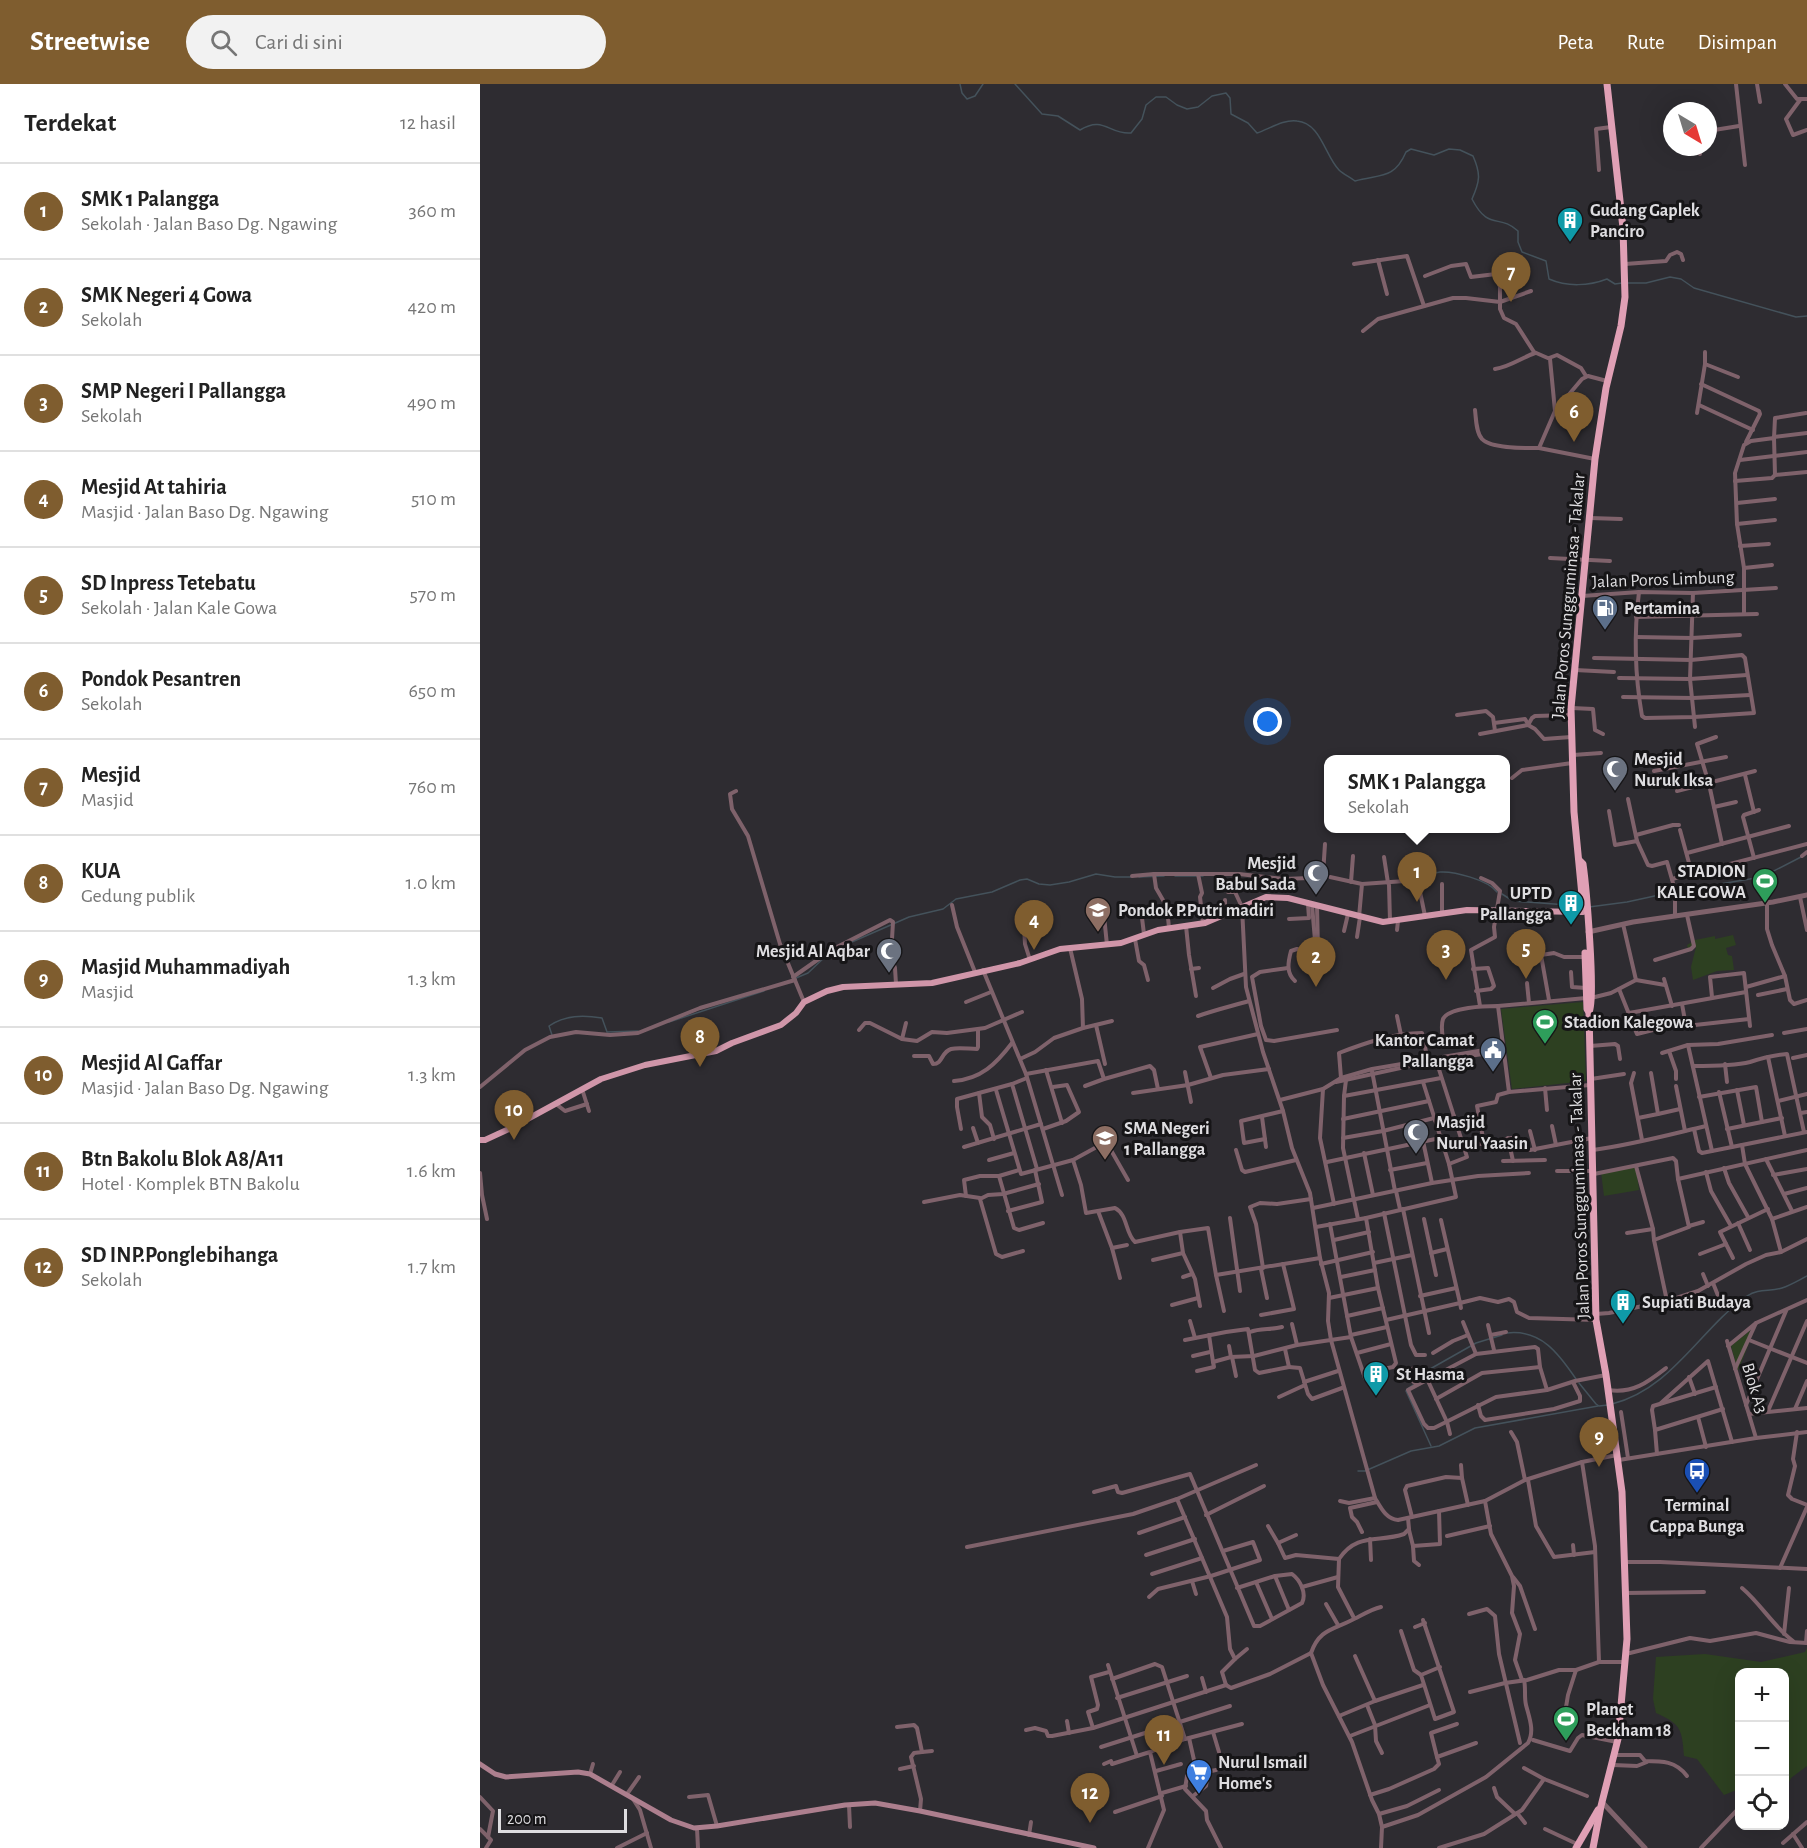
<!DOCTYPE html>
<html lang="id">
<head>
<meta charset="utf-8">
<style>
  :root { --surface:#fff; --page:#f2f2f2; --text:#222; --muted:#767676; --line:#e0e0e0; --accent:#7f5d2f }
  body { margin:0; font-family:"Alegreya Sans",sans-serif; background:var(--page); color:var(--text) }
  .controls { position:absolute; right:18px; bottom:18px; display:grid; overflow:hidden; border-radius:12px; box-shadow:0 6px 24px #0002 }
  .controls button { width:54px; height:54px; display:grid; place-items:center; padding:0; border:0; border-bottom:2px solid var(--line); background:var(--surface); color:var(--text); font:30px sans-serif }
  .compass { position:absolute; left:1183px; top:18px; width:54px; height:54px; border-radius:50%; background:var(--surface); box-shadow:0 6px 24px #0002; rotate:142deg }
  .scale { position:absolute; left:18px; bottom:15px; width:129px; box-sizing:border-box; padding-left:6px; border:3px solid #dedde0; border-top:0; font-size:16px; line-height:21px; white-space:nowrap; color:#dedde0; -webkit-text-stroke:4px #161517; paint-order:stroke }
  .you { position:absolute; left:788px; top:638px; width:21px; height:21px; margin:-15px; border:4px solid #fff; border-radius:50%; background:#1a73e8; box-shadow:0 0 0 9px #1a73e833 }
  .badge { display:grid; place-items:center; width:39px; height:39px; border-radius:50%; background:var(--accent); color:#fff; font-size:20px; font-weight:700 }
  .pin { position:absolute; translate:-50% -50px; filter:drop-shadow(0 2px 3px #0008) }
  .pin::after { content:''; position:absolute; top:32px; width:21px; height:18px; background:inherit; clip-path:polygon(0 0,100% 0,50% 100%) }
  .popup { position:absolute; left:844px; top:671px; width:186px; height:78px; box-sizing:border-box; display:grid; place-content:center; border-radius:12px; background:var(--surface); filter:drop-shadow(0 2px 4px #0005); font-size:20px; white-space:nowrap; color:var(--muted) }
  .popup b { font-size:22px; color:var(--text) }
  .popup::after { content:''; position:absolute; left:50%; top:100%; margin-left:-12px; border:12px solid transparent; border-top-color:var(--surface) }
  .list { margin:0; padding:0; list-style:none }
  h2 { display:flex; justify-content:space-between; align-items:center; height:78px; margin:0; padding:0 24px; font-size:26px }
  h2 small { font-size:20px; font-weight:400; color:var(--muted) }
  .list li { display:grid; grid-template-columns:39px 1fr auto; gap:18px; align-items:center; box-sizing:border-box; height:96px; padding:0 24px; border-top:2px solid var(--line) }
  .list b { display:block; font-size:22px; white-space:nowrap }
  .list p { margin:0; font-size:20px; white-space:nowrap; color:var(--muted) }
  .list em { font-size:20px; font-style:normal; color:var(--muted) }
  .icon { flex:none; width:33px; height:33px; fill:none; stroke:currentColor; stroke-width:2; stroke-linecap:round; stroke-linejoin:round }
  .map { position:relative; flex:none; width:1327px; height:1764px; overflow:hidden }
  header { display:flex; align-items:center; gap:36px; box-sizing:border-box; height:84px; padding:0 30px; background:var(--accent); color:#fff }
  header strong { font-size:28px }
  nav { display:flex; gap:33px; margin-inline-start:auto; font-size:21px }
  .search { width:420px; height:54px; background:var(--page); display:flex; align-items:center; gap:15px; box-sizing:border-box; padding:0 21px; border-radius:33px; color:var(--muted); font-size:22px }
  main { display:flex }
  aside { flex:1; background:var(--surface) }
  .map>svg:first-child { display:block }
</style>
</head>
<body>
<header>
<strong>Streetwise</strong>
<div class="search"><svg class="icon" aria-label="search" viewBox="0 0 24 24"><circle cx="10" cy="10" r="6"/><path d="M15 15l6 6"/></svg>Cari di sini</div>
<nav><a>Peta</a><a>Rute</a><a>Disimpan</a></nav>
</header>
<main>
<aside>
<h2>Terdekat<small>12 hasil</small></h2>
<ul class="list">
<li><span class="badge">1</span><div><b>SMK 1 Palangga</b><p>Sekolah · Jalan Baso Dg. Ngawing</p></div><em>360 m</em></li>
<li><span class="badge">2</span><div><b>SMK Negeri 4 Gowa</b><p>Sekolah</p></div><em>420 m</em></li>
<li><span class="badge">3</span><div><b>SMP Negeri I Pallangga</b><p>Sekolah</p></div><em>490 m</em></li>
<li><span class="badge">4</span><div><b>Mesjid At tahiria</b><p>Masjid · Jalan Baso Dg. Ngawing</p></div><em>510 m</em></li>
<li><span class="badge">5</span><div><b>SD Inpress Tetebatu</b><p>Sekolah · Jalan Kale Gowa</p></div><em>570 m</em></li>
<li><span class="badge">6</span><div><b>Pondok Pesantren</b><p>Sekolah</p></div><em>650 m</em></li>
<li><span class="badge">7</span><div><b>Mesjid</b><p>Masjid</p></div><em>760 m</em></li>
<li><span class="badge">8</span><div><b>KUA</b><p>Gedung publik</p></div><em>1.0 km</em></li>
<li><span class="badge">9</span><div><b>Masjid Muhammadiyah</b><p>Masjid</p></div><em>1.3 km</em></li>
<li><span class="badge">10</span><div><b>Mesjid Al Gaffar</b><p>Masjid · Jalan Baso Dg. Ngawing</p></div><em>1.3 km</em></li>
<li><span class="badge">11</span><div><b>Btn Bakolu Blok A8/A11</b><p>Hotel · Komplek BTN Bakolu</p></div><em>1.6 km</em></li>
<li><span class="badge">12</span><div><b>SD INP.Ponglebihanga</b><p>Sekolah</p></div><em>1.7 km</em></li>
</ul>
</aside>
<div class="map">
<svg width="1327" height="1764" viewBox="0 0 1327 1764">
  <rect width="100%" height="100%" fill="#2e2c31"/>
  <g fill="#2d4021">
    <polygon points="1253,851 1256,861 1246,864 1248,871 1252,872 1254,886 1237,887 1213,896 1211,883 1216,863 1208,865 1207,861 1215,856 1235,852 1235,855"/>
    <polygon points="1103,918 1106,997 1032,1005 1021,925"/>
    <polygon points="1156,1083 1159,1106 1124,1112 1121,1088"/>
    <polygon points="1276,1242 1258,1287 1251,1262"/>
    <path d="M1327 1564V1682L1311 1694 1305 1707 1304 1588H1260L1259 1705 1244 1711 1217 1675 1204 1672C1202 1645 1201 1640 1176 1629L1173 1615 1176 1573 1225 1570 1281 1578 1325 1568Z"/>
  </g>
  <g fill="none" stroke-linecap="round" stroke-linejoin="round">
    <g stroke="#44525b" stroke-width="1.5">
      <polyline points="480,0 482,9 487,15 495,12 503,0"/>
      <path d="M535 0 562 30 578 32 600 46C624 31 629 51 651 49L662 35 666 21 676 13H686L697 21 707 25 718 23 732 12 746 9 750 14 751 30 768 39 777 49C789 45 804 35 817 37 841 39 845 72 859 86 863 90 870 93 875 97 900 90 914 96 926 68L931 65 954 71 969 65 980 66 993 72C1001 90 1000 97 992 115 1009 148 1019 129 1038 147V158L1042 168 1066 177 1069 195C1087 203 1109 202 1127 195L1135 200 1142 199"/>
      <polyline points="1147,199 1166,199 1190,193 1201,195 1214,204 1316,233 1327,232"/>
      <polyline points="695,792 723,792"/>
      <polyline points="659,793 684,792"/>
      <polyline points="824,793 837,791 848,793"/>
      <path d="M927 797C937 794 949 790 960 788 974 787 1008 796 1017 808"/>
      <polyline points="1198,807 1282,793 1321,773"/>
      <polyline points="1022,810 1033,817 1101,822"/>
      <polyline points="1109,823 1147,818 1193,808"/>
      <polyline points="365,861 429,833 463,825 476,815 512,808 540,796 547,795 559,800 570,801 589,798 616,790 635,793 652,793"/>
      <polyline points="316,894 328,889 348,870"/>
      <polyline points="189,938 284,907"/>
      <path d="M72 951 69 942C85 931 103 931 122 934L127 948 158 947"/>
      <path d="M1027 1249C1061 1245 1079 1270 1096 1295"/>
      <polyline points="937,1298 943,1289 996,1259 1022,1251"/>
      <polyline points="1099,1299 1116,1320 1119,1322 1128,1321"/>
      <polyline points="933,1301 927,1305 926,1307 951,1362"/>
      <path d="M1132 1320C1192 1305 1220 1245 1267 1212 1279 1204 1290 1208 1302 1204 1311 1201 1319 1196 1327 1192"/>
      <polyline points="878,1387 885,1387 931,1367 959,1362 995,1344 1118,1322"/>
    </g>
    <g stroke="#7f626b" stroke-width="4">
      <polyline points="1256,0 1265,81"/>
      <polyline points="1277,0 1280,18"/>
      <polyline points="1305,0 1317,15 1327,15"/>
      <polyline points="1320,16 1306,35 1313,51 1327,46"/>
      <polyline points="1228,47 1259,42"/>
      <polyline points="1219,63 1220,70"/>
      <polyline points="1119,86 1116,45 1131,43"/>
      <polyline points="898,176 907,210"/>
      <polyline points="874,180 927,172 944,222"/>
      <polyline points="1145,180 1186,177 1190,171 1197,168 1201,170 1203,176"/>
      <polyline points="1015,190 1017,183"/>
      <polyline points="945,192 971,182 986,180 991,193 1016,190 1020,203 1020,218 1051,207"/>
      <polyline points="883,247 898,235 973,214 986,214 1020,218 1020,225 1024,234 1036,240 1054,268 1070,275 1075,327"/>
      <polyline points="1069,274 1077,271 1101,284 1106,292"/>
      <polyline points="1225,280 1258,293"/>
      <path d="M1015 285C1030 283 1041 274 1055 269"/>
      <polyline points="1221,300 1279,327 1280,330 1266,358"/>
      <polyline points="1219,321 1273,346"/>
      <path d="M995 326C996 334 996 349 1002 355 1011 365 1046 364 1059 364L1075 327 1102 295 1108 292 1127 297"/>
      <polyline points="1217,329 1225,280 1225,268"/>
      <polyline points="1294,353 1327,349"/>
      <polyline points="1294,354 1295,334 1326,329"/>
      <polyline points="1059,364 1115,375"/>
      <polyline points="1260,376 1327,368"/>
      <polyline points="1255,397 1292,394 1295,391 1327,388"/>
      <polyline points="1257,419 1295,415"/>
      <polyline points="1110,434 1141,435"/>
      <polyline points="1257,440 1295,436"/>
      <polyline points="1260,462 1289,460"/>
      <polyline points="1070,474 1130,477"/>
      <polyline points="1264,484 1292,481"/>
      <polyline points="1213,509 1210,595 1215,643"/>
      <polyline points="1102,512 1159,508 1213,509 1296,504"/>
      <polyline points="1264,530 1264,484 1257,440 1255,389 1264,361 1271,357 1294,354 1295,391"/>
      <polyline points="1156,533 1277,530"/>
      <polyline points="1156,553 1212,554 1260,551"/>
      <path d="M1114 574 1211 576 1262 571 1265 574 1274 629 1214 633 1165 634 1162 632C1155 592 1154 548 1159 508"/>
      <polyline points="1095,586 1134,588"/>
      <polyline points="1139,594 1210,595 1267,591"/>
      <polyline points="1143,613 1213,614 1270,611"/>
      <polyline points="1092,624 1113,625 1115,646 1123,650"/>
      <polyline points="977,631 1006,627 1013,633 1015,647"/>
      <polyline points="1014,639 1045,635 1048,640"/>
      <polyline points="1048,641 1055,645 1064,655 1091,653"/>
      <polyline points="1000,650 1048,641 1052,634 1055,632 1090,631"/>
      <polyline points="1236,653 1217,660 1229,700 1242,760"/>
      <polyline points="1093,671 1121,669"/>
      <polyline points="1174,687 1246,673"/>
      <polyline points="1265,691 1274,728"/>
      <polyline points="1032,694 1042,686 1092,679"/>
      <polyline points="256,707 250,710 252,725 268,752 300,860 324,918"/>
      <polyline points="1197,707 1275,687"/>
      <polyline points="1148,715 1157,757"/>
      <polyline points="1234,723 1256,718"/>
      <polyline points="1129,727 1135,761 1157,757 1168,781 1172,782 1187,778 1195,806 1195,832"/>
      <polyline points="1200,746 1212,790"/>
      <polyline points="1156,751 1193,741 1199,741"/>
      <polyline points="1207,769 1309,742"/>
      <polyline points="1322,772 1327,768"/>
      <polyline points="904,773 908,799"/>
      <polyline points="1274,774 1263,733 1264,731 1279,726"/>
      <polyline points="718,790 722,809 720,813 723,839"/>
      <polyline points="843,790 845,760"/>
      <polyline points="652,792 674,790"/>
      <polyline points="850,793 882,800"/>
      <polyline points="1192,795 1327,760"/>
      <polyline points="871,798 873,772"/>
      <polyline points="909,801 910,837"/>
      <polyline points="939,803 945,832"/>
      <path d="M748 808H755L762 823 766 903 783 968 803 1027 812 1064 830 1109 840 1174 849 1209 848 1237 851 1256 895 1414C901 1424 906 1435 918 1436L1005 1417 1045 1396 1102 1378 1137 1371"/>
      <polyline points="1320,813 1327,846"/>
      <polyline points="745,816 745,830"/>
      <polyline points="1287,819 1287,845 1292,861 1305,892 1310,916 1314,920 1327,916"/>
      <polyline points="472,821 477,843 495,888"/>
      <polyline points="832,821 836,868"/>
      <polyline points="623,822 627,861"/>
      <polyline points="661,826 664,850"/>
      <polyline points="962,828 962,800"/>
      <polyline points="879,833 882,800 925,797"/>
      <polyline points="809,835 829,834 828,820"/>
      <polyline points="1143,840 1156,896"/>
      <polyline points="706,842 709,871 716,912"/>
      <polyline points="544,843 545,860 550,876"/>
      <polyline points="689,844 687,823 676,804 674,790 759,790 804,795 829,794"/>
      <polyline points="917,846 918,837"/>
      <polyline points="864,847 868,830"/>
      <polyline points="877,853 880,833"/>
      <polyline points="655,855 659,877 664,881 668,896"/>
      <polyline points="1175,876 1211,865 1214,862 1207,831"/>
      <polyline points="808,884 780,888 772,893 781,942 786,956 794,957 857,946"/>
      <polyline points="711,885 719,884"/>
      <polyline points="993,885 1008,884 1014,902 1011,905 996,907"/>
      <polyline points="503,886 546,990 582,1111"/>
      <polyline points="1091,888 1092,903 1106,904"/>
      <polyline points="313,893 353,865 410,836 413,838 411,872 415,884 416,900"/>
      <polyline points="1184,895 1192,922"/>
      <path d="M815 897C806 889 808 878 811 867L817 865 831 870 838 865 837 822"/>
      <polyline points="1047,899 1049,919"/>
      <polyline points="1266,903 1305,892"/>
      <polyline points="733,904 750,895 764,890"/>
      <polyline points="1139,905 1157,950 1185,943 1206,942 1202,920"/>
      <polyline points="1278,911 1307,905"/>
      <polyline points="1232,913 1230,893 1264,889 1270,942"/>
      <polyline points="1111,914 1131,909 1156,896 1185,901"/>
      <polyline points="1069,916 1061,871 1074,869 1084,873 1104,873"/>
      <polyline points="486,918 511,908"/>
      <polyline points="1000,922 991,866 1015,853 1014,843 1020,807 1012,799 1001,794"/>
      <polyline points="1018,922 1106,914"/>
      <polyline points="1149,929 1266,908"/>
      <path d="M718 932C735 926 752 922 769 917"/>
      <polyline points="917,932 921,951"/>
      <polyline points="616,941 625,980"/>
      <polyline points="1206,942 1269,935"/>
      <polyline points="603,944 632,937"/>
      <polyline points="379,946 385,939 390,939 422,955 437,957 452,948 467,949 505,944 542,928"/>
      <polyline points="1304,949 1327,945"/>
      <polyline points="422,955 426,939"/>
      <path d="M963 955C962 949 961 941 963 935 969 923 1006 922 1018 922L1029 1008 1110 1001"/>
      <polyline points="1208,961 1232,1067"/>
      <polyline points="1110,962 1135,960 1138,962 1140,975"/>
      <polyline points="1189,967 1196,987 1196,995"/>
      <polyline points="1182,969 1208,961 1238,960 1292,951"/>
      <path d="M434 972H449L453 980C463 980 461 968 471 965 479 963 489 965 497 965L498 963V946"/>
      <polyline points="1288,973 1305,1052"/>
      <polyline points="980,974 981,985"/>
      <polyline points="1313,974 1327,971"/>
      <polyline points="540,975 555,968 574,954 603,944 602,915 590,864"/>
      <polyline points="956,976 987,1073 969,1080"/>
      <polyline points="1245,980 1247,998"/>
      <path d="M1213 982C1229 982 1254 982 1270 978 1282 974 1294 971 1307 970L1324 1048"/>
      <polyline points="566,986 582,1039"/>
      <polyline points="892,987 915,1107"/>
      <polyline points="705,988 711,1018"/>
      <polyline points="1154,989 1151,999 1162,1056"/>
      <polyline points="546,990 618,977 624,995 605,1002"/>
      <polyline points="547,994 532,1000 557,1085"/>
      <polyline points="731,994 720,963 778,950"/>
      <path d="M861 994 859 969C885 959 914 949 942 949L948 977"/>
      <polyline points="624,995 670,982 674,986 678,1005"/>
      <polyline points="1111,995 1144,990"/>
      <polyline points="866,996 864,1012 863,1064 878,1135"/>
      <path d="M474 997C501 995 516 980 532 959"/>
      <polyline points="856,998 948,978 1023,967"/>
      <polyline points="1196,1002 1205,1047"/>
      <polyline points="0,1003 45,966 70,953 96,948 130,951 158,949 220,924 315,896"/>
      <polyline points="1065,1004 1067,1026"/>
      <polyline points="102,1005 109,1027"/>
      <polyline points="843,1005 840,1054 854,1120"/>
      <polyline points="516,1006 541,1090 593,1076 624,1059 628,1061 648,1096"/>
      <polyline points="1257,1006 1264,1041"/>
      <polyline points="1239,1008 1252,1063"/>
      <polyline points="499,1009 502,1033 510,1041 514,1055"/>
      <polyline points="653,1009 708,1001 743,991 789,985"/>
      <polyline points="864,1012 961,994"/>
      <polyline points="1219,1013 1276,1003 1282,1038"/>
      <polyline points="800,1016 843,1005 861,994 892,985 1022,963"/>
      <polyline points="1298,1017 1327,1010"/>
      <polyline points="76,1020 85,1027 107,1020"/>
      <polyline points="1321,1029 1327,1028"/>
      <polyline points="1178,1030 1200,1025"/>
      <polyline points="782,1033 786,1063"/>
      <polyline points="1158,1034 1178,1030 1171,989"/>
      <polyline points="863,1035 949,1017"/>
      <polyline points="955,1036 974,1032"/>
      <polyline points="1072,1042 1076,1061"/>
      <polyline points="493,1044 498,1059"/>
      <polyline points="481,1045 477,1023 477,1015 532,1000"/>
      <polyline points="563,1045 586,1037 599,1028 587,1001 573,1003"/>
      <polyline points="1214,1045 1219,1067 1222,1069 1327,1048"/>
      <polyline points="1247,1045 1302,1034"/>
      <polyline points="1050,1047 1055,1066"/>
      <polyline points="863,1054 903,1047 954,1034"/>
      <polyline points="1028,1054 1033,1077"/>
      <polyline points="785,1055 764,1059 761,1037 803,1027"/>
      <polyline points="943,1057 952,1099"/>
      <polyline points="1004,1059 997,1022 1016,1018 1018,1011 1029,1008"/>
      <polyline points="1262,1061 1265,1080 1292,1135 1301,1168"/>
      <polyline points="484,1063 561,1040"/>
      <polyline points="984,1063 1037,1053"/>
      <polyline points="756,1066 762,1086 765,1088 816,1076"/>
      <polyline points="1050,1066 1112,1054"/>
      <path d="M1113 1066C1151 1061 1188 1051 1226 1042"/>
      <polyline points="884,1069 893,1111"/>
      <polyline points="1286,1075 1312,1127"/>
      <polyline points="509,1076 534,1069"/>
      <path d="M593 1076 601 1101 606 1129 635 1124C648 1131 645 1149 655 1158L700 1148"/>
      <polyline points="1023,1077 1065,1076"/>
      <polyline points="847,1078 960,1054"/>
      <polyline points="1156,1082 1173,1145 1174,1156"/>
      <polyline points="1244,1084 1249,1099 1268,1133"/>
      <polyline points="539,1086 519,1092 534,1144 539,1146 563,1139"/>
      <polyline points="910,1086 947,1079"/>
      <polyline points="1077,1087 1112,1087"/>
      <polyline points="1226,1088 1231,1107 1251,1142"/>
      <polyline points="0,1089 2,1111 7,1135"/>
      <polyline points="1114,1090 1193,1074 1196,1077 1198,1095"/>
      <polyline points="1293,1091 1327,1085"/>
      <polyline points="916,1107 920,1125"/>
      <polyline points="1304,1110 1327,1104"/>
      <polyline points="486,1112 484,1096 500,1092 519,1092"/>
      <polyline points="444,1118 480,1111 500,1114"/>
      <polyline points="833,1124 952,1099 998,1092 1049,1089"/>
      <polyline points="923,1125 949,1249"/>
      <polyline points="528,1127 562,1118 555,1086"/>
      <polyline points="618,1127 632,1164 640,1194"/>
      <polyline points="904,1129 931,1261 936,1271 945,1271"/>
      <polyline points="750,1134 760,1207"/>
      <polyline points="886,1134 976,1113 969,1080 943,998"/>
      <polyline points="944,1135 956,1191"/>
      <polyline points="1292,1135 1327,1123"/>
      <polyline points="961,1136 980,1219 1000,1214 1018,1218 1029,1215 1034,1218 1037,1228 1049,1234 1116,1236"/>
      <polyline points="1258,1139 1270,1166"/>
      <polyline points="850,1140 871,1253 885,1294"/>
      <polyline points="1209,1142 1223,1138"/>
      <polyline points="836,1143 886,1134 898,1204 916,1279 913,1283 884,1289"/>
      <polyline points="1147,1149 1173,1145"/>
      <polyline points="854,1156 889,1148"/>
      <polyline points="632,1164 647,1161"/>
      <polyline points="543,1167 522,1173 516,1170 500,1115 508,1111 523,1110 559,1100"/>
      <polyline points="951,1169 967,1165"/>
      <polyline points="1220,1170 1246,1160"/>
      <polyline points="1253,1174 1240,1148 1288,1125"/>
      <polyline points="673,1176 703,1169"/>
      <polyline points="894,1179 932,1171"/>
      <polyline points="841,1180 893,1168"/>
      <polyline points="783,1184 776,1140 770,1123 780,1119 797,1120 831,1115"/>
      <polyline points="781,1185 787,1214"/>
      <polyline points="1223,1190 1228,1202"/>
      <polyline points="736,1191 744,1227"/>
      <polyline points="703,1193 712,1190"/>
      <polyline points="861,1193 895,1186"/>
      <polyline points="1233,1199 1239,1214 1238,1221 1241,1225"/>
      <polyline points="940,1212 976,1204"/>
      <polyline points="849,1214 898,1204"/>
      <polyline points="1187,1217 1174,1156 1209,1143 1198,1095 1327,1066"/>
      <polyline points="692,1221 718,1214"/>
      <polyline points="720,1222 715,1195 703,1169 700,1148 728,1144 736,1191 840,1174"/>
      <polyline points="1116,1230 1129,1229 1187,1217 1218,1207 1266,1180 1286,1171 1301,1168 1327,1155"/>
      <polyline points="781,1231 814,1225 803,1180"/>
      <polyline points="867,1232 903,1224"/>
      <polyline points="906,1236 980,1219 981,1224"/>
      <polyline points="710,1237 715,1254"/>
      <polyline points="983,1238 996,1270"/>
      <polyline points="812,1240 817,1261"/>
      <polyline points="1008,1241 1014,1266"/>
      <path d="M770 1248C780 1244 791 1246 802 1243"/>
      <polyline points="729,1251 733,1278 751,1273 774,1272 817,1261 871,1253"/>
      <polyline points="871,1251 907,1243"/>
      <polyline points="1011,1251 1026,1248"/>
      <polyline points="705,1256 746,1248 768,1245 775,1286 779,1289 809,1283 805,1265"/>
      <polyline points="1269,1256 1327,1279"/>
      <polyline points="1247,1257 1276,1354"/>
      <polyline points="749,1262 751,1273"/>
      <polyline points="1248,1262 1276,1239 1327,1216"/>
      <polyline points="877,1269 911,1260"/>
      <polyline points="953,1269 973,1257 988,1251"/>
      <polyline points="713,1272 730,1268"/>
      <polyline points="752,1273 756,1292"/>
      <polyline points="809,1283 820,1284 828,1310 832,1315 862,1304"/>
      <polyline points="934,1284 925,1290 936,1300"/>
      <polyline points="1255,1285 1276,1239"/>
      <polyline points="717,1287 734,1283 733,1278"/>
      <polyline points="1209,1293 1215,1310"/>
      <polyline points="948,1297 967,1338 970,1350"/>
      <polyline points="824,1298 858,1287"/>
      <polyline points="1236,1303 1173,1322 1172,1326 1175,1346 1243,1325"/>
      <polyline points="1067,1306 1060,1283 1058,1265 1055,1263 996,1270 928,1306 944,1340 948,1344 954,1344 1016,1313 1067,1306 1095,1297 1126,1291"/>
      <path d="M1128 1306C1153 1310 1168 1298 1186 1284"/>
      <polyline points="799,1313 825,1301"/>
      <polyline points="956,1315 1002,1289 1060,1283"/>
      <polyline points="1181,1319 1228,1277 1252,1358"/>
      <polyline points="998,1321 1001,1332 1005,1336 1074,1325 1100,1317 1100,1312 1093,1298"/>
      <polyline points="1266,1321 1306,1227"/>
      <polyline points="1315,1325 1327,1297"/>
      <polyline points="1288,1327 1327,1237"/>
      <polyline points="1141,1328 1148,1374"/>
      <polyline points="1269,1330 1327,1324"/>
      <polyline points="1218,1333 1226,1363"/>
      <polyline points="1175,1346 1177,1370"/>
      <polyline points="1031,1348 1037,1358 1045,1396"/>
      <polyline points="1317,1348 1313,1375 1315,1382 1308,1411 1312,1415 1327,1421"/>
      <polyline points="1139,1376 1276,1354 1327,1348"/>
      <polyline points="981,1381 982,1394"/>
      <polyline points="1048,1396 1056,1442 1074,1473 1115,1468"/>
      <path d="M614 1408 636 1402 638 1408 642 1409 710 1390 774 1542H780L822 1519C827 1509 820 1496 812 1490L795 1492 757 1504"/>
      <polyline points="697,1415 747,1533 750,1565 755,1575 742,1588 746,1601"/>
      <polyline points="860,1417 869,1419 895,1414"/>
      <polyline points="1005,1417 1011,1450 1032,1492 1034,1502 1032,1529 1040,1550 1035,1576 1042,1596"/>
      <polyline points="726,1431 784,1402"/>
      <polyline points="932,1433 925,1406 927,1402 966,1393 982,1394 988,1421"/>
      <polyline points="788,1442 798,1459 816,1451"/>
      <polyline points="929,1446 933,1462 960,1460 959,1427"/>
      <polyline points="882,1448 877,1438 872,1433 870,1424 897,1418"/>
      <polyline points="659,1449 705,1433"/>
      <polyline points="967,1452 1010,1442"/>
      <polyline points="890,1455 891,1476"/>
      <polyline points="798,1459 805,1474 816,1471 859,1475"/>
      <polyline points="1093,1461 1094,1471"/>
      <polyline points="933,1462 934,1477 939,1481"/>
      <polyline points="487,1463 653,1430 697,1415 776,1381"/>
      <polyline points="666,1471 715,1455"/>
      <polyline points="1145,1478 1180,1478 1327,1485"/>
      <polyline points="1300,1484 1327,1423"/>
      <polyline points="672,1490 722,1474"/>
      <polyline points="795,1492 809,1526"/>
      <polyline points="1033,1493 1040,1502 1055,1545"/>
      <polyline points="712,1497 716,1510"/>
      <polyline points="776,1498 792,1535"/>
      <polyline points="822,1503 858,1493"/>
      <path d="M1262 1504C1281 1520 1293 1542 1313 1557"/>
      <polyline points="1145,1509 1224,1508"/>
      <polyline points="669,1513 678,1505 731,1492 780,1476 773,1458 743,1467"/>
      <polyline points="846,1520 858,1541"/>
      <path d="M901 1523C889 1526 881 1532 870 1537 852 1546 839 1546 831 1569L843 1601 872 1658 892 1716 899 1730 902 1743 901 1764"/>
      <polyline points="989,1530 1007,1525 1015,1532 1019,1570 1040,1659"/>
      <path d="M874 1534 858 1503 859 1475C877 1448 899 1459 924 1450L929 1445 928 1434"/>
      <polyline points="943,1536 974,1628 955,1635 941,1591 960,1583"/>
      <polyline points="935,1543 945,1539"/>
      <polyline points="921,1547 934,1586 941,1591"/>
      <polyline points="1304,1550 1309,1504"/>
      <polyline points="1326,1559 1327,1547"/>
      <polyline points="1146,1570 1210,1554 1230,1557 1276,1549 1310,1558 1327,1559"/>
      <polyline points="875,1572 895,1617"/>
      <polyline points="755,1575 767,1565"/>
      <polyline points="1119,1578 1145,1578"/>
      <polyline points="628,1581 657,1672 670,1668 684,1726 668,1764"/>
      <polyline points="629,1588 611,1593 618,1621 617,1625 608,1628 613,1644 746,1601"/>
      <polyline points="722,1594 726,1608"/>
      <polyline points="632,1595 675,1580 682,1583 705,1655 670,1668"/>
      <polyline points="746,1601 751,1604 790,1590 831,1569"/>
      <polyline points="990,1608 1025,1599 1047,1596 1079,1586 1096,1586 1119,1578 1115,1462 1102,1378"/>
      <polyline points="637,1614 707,1592"/>
      <polyline points="887,1621 895,1641 896,1657 902,1669"/>
      <polyline points="859,1632 895,1617 943,1601"/>
      <polyline points="587,1637 589,1649"/>
      <polyline points="1083,1641 1088,1611 1096,1586"/>
      <polyline points="417,1643 434,1641 437,1644 442,1668 434,1669 431,1673 441,1715 440,1727"/>
      <polyline points="546,1646 555,1644 566,1647 568,1652 572,1652 613,1644"/>
      <polyline points="733,1648 739,1668"/>
      <polyline points="870,1652 950,1621"/>
      <polyline points="709,1654 714,1676"/>
      <polyline points="705,1655 762,1640"/>
      <polyline points="1053,1656 1090,1667 1098,1654 1102,1651 1137,1658"/>
      <polyline points="621,1663 750,1622"/>
      <polyline points="442,1668 452,1667"/>
      <path d="M1135 1671H1160L1165 1677C1182 1677 1196 1677 1207 1692"/>
      <polyline points="957,1673 951,1649 977,1640"/>
      <polyline points="624,1680 631,1677 632,1680 657,1672"/>
      <polyline points="1133,1681 1157,1682 1167,1678"/>
      <polyline points="1044,1684 1064,1695"/>
      <polyline points="420,1685 434,1682"/>
      <polyline points="736,1686 707,1692 705,1705 726,1727 727,1736 741,1764"/>
      <polyline points="676,1687 701,1680"/>
      <polyline points="110,1690 113,1680"/>
      <polyline points="132,1701 140,1688"/>
      <polyline points="1014,1704 1017,1713 1035,1730"/>
      <polyline points="682,1709 706,1702"/>
      <polyline points="147,1710 159,1693"/>
      <polyline points="890,1711 909,1705 954,1685 959,1680 957,1673 996,1659"/>
      <polyline points="713,1712 726,1702 728,1689"/>
      <polyline points="0,1713 13,1727 8,1753"/>
      <polyline points="209,1713 228,1711 237,1742"/>
      <polyline points="153,1715 160,1726 171,1764"/>
      <polyline points="369,1721 370,1743"/>
      <polyline points="635,1728 682,1712"/>
      <polyline points="1037,1729 1045,1739"/>
      <polyline points="899,1730 927,1722 959,1706"/>
      <path d="M902 1743 938 1731 1006 1693 1048 1659C1055 1647 1049 1633 1046 1621 1044 1613 1046 1604 1044 1596"/>
      <polyline points="217,1744 218,1764"/>
      <polyline points="0,1745 11,1756 6,1764"/>
      <polyline points="1065,1745 1097,1760"/>
      <polyline points="1313,1750 1322,1764"/>
      <polyline points="549,1751 551,1738"/>
      <polyline points="1303,1759 1327,1738"/>
      <polyline points="137,1764 167,1749"/>
      <polyline points="959,1764 1004,1750 1042,1726 1064,1695 1107,1712"/>
      <polyline points="1221,1764 1260,1723"/>
    </g>
    <g stroke="#7f626b" stroke-width="5">
      <polyline points="1108,848 1153,838 1293,818 1327,811"/>
      <polyline points="1122,1718 1165,1764"/>
    </g>
    <polyline stroke="#ad7f8e" stroke-width="5" points="0,1680 15,1690 26,1693 98,1688 110,1690 191,1736 214,1744 237,1742 365,1721 395,1719 440,1727 614,1764"/>
    <polyline stroke="#d096a9" stroke-width="6" points="0,1056 5,1056 29,1045 121,995 165,981 236,967 252,959 301,941 316,929 324,918 347,907 363,903 452,899 540,879 580,865 641,859 678,846 725,839 786,813 808,814 903,838 987,826 1103,828"/>
    <g stroke="#e0a0b5" stroke-width="7">
      <path d="M1100 777 1103 780C1106 801 1116 915 1109 928L1116 1236 1126 1291 1142 1408 1147 1555 1138 1655 1121 1722 1113 1764"/>
      <polyline points="1103,822 1094,728 1091,624 1115,375 1126,304 1141,242 1145,213 1143,144 1127,0"/>
      <polyline points="1105,869 1107,925 1109,928"/>
      <polyline points="1096,1764 1118,1726"/>
    </g>
  </g>
  <defs>
    <g id="building-pin" transform="scale(1.35)"><path d="M0 17L-7.5 6A9.5 9.5 0 1 1 7.5 6Z" fill="#0f9aa8" stroke="#161517"/><path d="M-4-6H4V6H1V3H-1V6H-4ZM-2.5-4.3h1.7v1.8h-1.7ZM.8-4.3h1.7v1.8H.8ZM-2.5-1h1.7V.8h-1.7ZM.8-1h1.7V.8H.8Z" fill="#fff"/></g>
    <g id="fuel-pin" transform="scale(1.35)"><path d="M0 17L-7.5 6A9.5 9.5 0 1 1 7.5 6Z" fill="#5c6f8a" stroke="#161517"/><path d="M-5.5-6h7V0h2V4h1.3V-2.5L3-4.5l.8-.8L6-3V5H2.5V1h-1V6h-7ZM-4.2-4.7v3.2H.2V-4.7Z" fill="#fff"/></g>
    <g id="mosque-pin" transform="scale(1.35)"><path d="M0 17L-7.5 6A9.5 9.5 0 1 1 7.5 6Z" fill="#6b7280" stroke="#161517"/><path d="M3.5-4.9A6 6 0 1 0 3.5 4.9A5 5 0 1 1 3.5-4.9Z" fill="#fff"/></g>
    <g id="stadium-pin" transform="scale(1.35)"><path d="M0 17L-7.5 6A9.5 9.5 0 1 1 7.5 6Z" fill="#2e9e5b" stroke="#161517"/><path d="M0-5a6.5 5 0 1 0 0 10a6.5 5 0 1 0 0-10ZM-3.5-1.8h7v3.6h-7Z" fill="#fff"/></g>
    <g id="school-pin" transform="scale(1.35)"><path d="M0 17L-7.5 6A9.5 9.5 0 1 1 7.5 6Z" fill="#8d6e63" stroke="#161517"/><path d="M0-5L7-2L0 1L-7-2ZM-4 1L0 2.5L4 1V4Q0 6-4 4Z" fill="#fff"/></g>
    <g id="civic-pin" transform="scale(1.35)"><path d="M0 17L-7.5 6A9.5 9.5 0 1 1 7.5 6Z" fill="#5c6f8a" stroke="#161517"/><path d="M-.6-6.5H3V-4.5H.6V-3L4-1V1h2V6H-6V1h2V-1L-.6-3ZM-1.2 2.5V6h2.4V2.5Z" fill="#fff"/></g>
    <g id="bus-pin" transform="scale(1.35)"><path d="M0 17L-7.5 6A9.5 9.5 0 1 1 7.5 6Z" fill="#1a4fb4" stroke="#161517"/><path d="M-5-6H5V4H4V6H2V4H-2V6H-4V4H-5ZM-3.5-4V0h7V-4ZM-3.5 1.2v1.5H-2V1.2ZM2 1.2v1.5H3.5V1.2Z" fill="#fff"/></g>
    <g id="supermarket-pin" transform="scale(1.35)"><path d="M0 17L-7.5 6A9.5 9.5 0 1 1 7.5 6Z" fill="#3f7fe0" stroke="#161517"/><path d="M-6-5.5h2.5l.6 2H6L4.5 2H-2.5L-4.4-4H-6ZM-1.5 3.2a1.3 1.3 0 1 0 .1 0ZM3 3.2a1.3 1.3 0 1 0 .1 0Z" fill="#fff"/></g>
  </defs>
  <g fill-rule="evenodd">
    <use href="#building-pin" x="1090" y="136"/>
    <use href="#fuel-pin" x="1125" y="524"/>
    <use href="#mosque-pin" x="1135" y="685"/>
    <use href="#mosque-pin" x="836" y="789"/>
    <use href="#stadium-pin" x="1285" y="797"/>
    <use href="#building-pin" x="1091" y="819"/>
    <use href="#school-pin" x="618" y="826"/>
    <use href="#mosque-pin" x="409" y="867"/>
    <use href="#stadium-pin" x="1065" y="938"/>
    <use href="#civic-pin" x="1013" y="966"/>
    <use href="#mosque-pin" x="936" y="1048"/>
    <use href="#school-pin" x="625" y="1054"/>
    <use href="#building-pin" x="1143" y="1218"/>
    <use href="#building-pin" x="896" y="1290"/>
    <use href="#bus-pin" x="1217" y="1387"/>
    <use href="#stadium-pin" x="1086" y="1635"/>
    <use href="#supermarket-pin" x="719" y="1688"/>
  </g>
  <g text-anchor="middle" stroke-width="6" stroke-linejoin="round" paint-order="stroke">
    <g font-size="18" font-weight="bold" fill="#dedde0" stroke="#161517" text-anchor="start">
      <text x="1110" y="132">Gudang Gaplek<tspan x="1110" dy="21">Panciro</tspan></text>
      <text x="1144" y="530">Pertamina</text>
      <text x="1154" y="681">Mesjid<tspan x="1154" dy="21">Nuruk Iksa</tspan></text>
      <text x="816" y="785" text-anchor="end">Mesjid<tspan x="816" dy="21">Babul Sada</tspan></text>
      <text x="1266" y="793" text-anchor="end">STADION<tspan x="1266" dy="21">KALE GOWA</tspan></text>
      <text x="1072" y="815" text-anchor="end">UPTD<tspan x="1072" dy="21">Pallangga</tspan></text>
      <text x="638" y="832">Pondok P.Putri madiri</text>
      <text x="390" y="873" text-anchor="end">Mesjid Al Aqbar</text>
      <text x="1084" y="944">Stadion Kalegowa</text>
      <text x="994" y="962" text-anchor="end">Kantor Camat<tspan x="994" dy="21">Pallangga</tspan></text>
      <text x="956" y="1044">Masjid<tspan x="956" dy="21">Nurul Yaasin</tspan></text>
      <text x="644" y="1050">SMA Negeri<tspan x="644" dy="21">1 Pallangga</tspan></text>
      <text x="1162" y="1224">Supiati Budaya</text>
      <text x="916" y="1296">St Hasma</text>
      <text x="1217" y="1427" text-anchor="middle">Terminal<tspan x="1217" dy="21">Cappa Bunga</tspan></text>
      <text x="1106" y="1631">Planet<tspan x="1106" dy="21">Beckham 18</tspan></text>
      <text x="738" y="1684">Nurul Ismail<tspan x="738" dy="21">Home's</tspan></text>
    </g>
    <g font-size="18" fill="#dedde0" stroke="#161517">
      <text transform="translate(1183 495) rotate(-2)" y="6">Jalan Poros Limbung</text>
      <text transform="translate(1088 512) rotate(-85)" y="6">Jalan Poros Sungguminasa - Takalar</text>
      <text transform="translate(1099 1112) rotate(-92)" y="6">Jalan Poros Sungguminasa - Takalar</text>
      <text transform="translate(1275 1304) rotate(73)" y="6">Blok A3</text>
    </g>
  </g>
</svg>
<div class="controls">
<button>+</button>
<button>−</button>
<button><svg class="icon" aria-label="locate" viewBox="0 0 24 24"><circle cx="12" cy="12" r="6"/><path d="M12 2v4M12 18v4M2 12h4M18 12h4"/></svg></button>
</div>
<svg class="compass" viewBox="-18 -18 36 36"><path d="M0-13l5 13h-10z" fill="#e53935"/><path d="M0 13l5-13h-10z" fill="#767676"/></svg>
<div class="scale">200 m</div>
<div class="you"></div>
<div class="pin badge" style="left:937px;top:818px">1</div>
<div class="popup"><b>SMK 1 Palangga</b>Sekolah</div>
<div class="pin badge" style="left:836px;top:903px">2</div>
<div class="pin badge" style="left:966px;top:896px">3</div>
<div class="pin badge" style="left:554px;top:866px">4</div>
<div class="pin badge" style="left:1046px;top:895px">5</div>
<div class="pin badge" style="left:1094px;top:358px">6</div>
<div class="pin badge" style="left:1031px;top:218px">7</div>
<div class="pin badge" style="left:220px;top:983px">8</div>
<div class="pin badge" style="left:1119px;top:1383px">9</div>
<div class="pin badge" style="left:34px;top:1056px">10</div>
<div class="pin badge" style="left:684px;top:1681px">11</div>
<div class="pin badge" style="left:610px;top:1739px">12</div>
</div>
</main>
</body>
</html>
